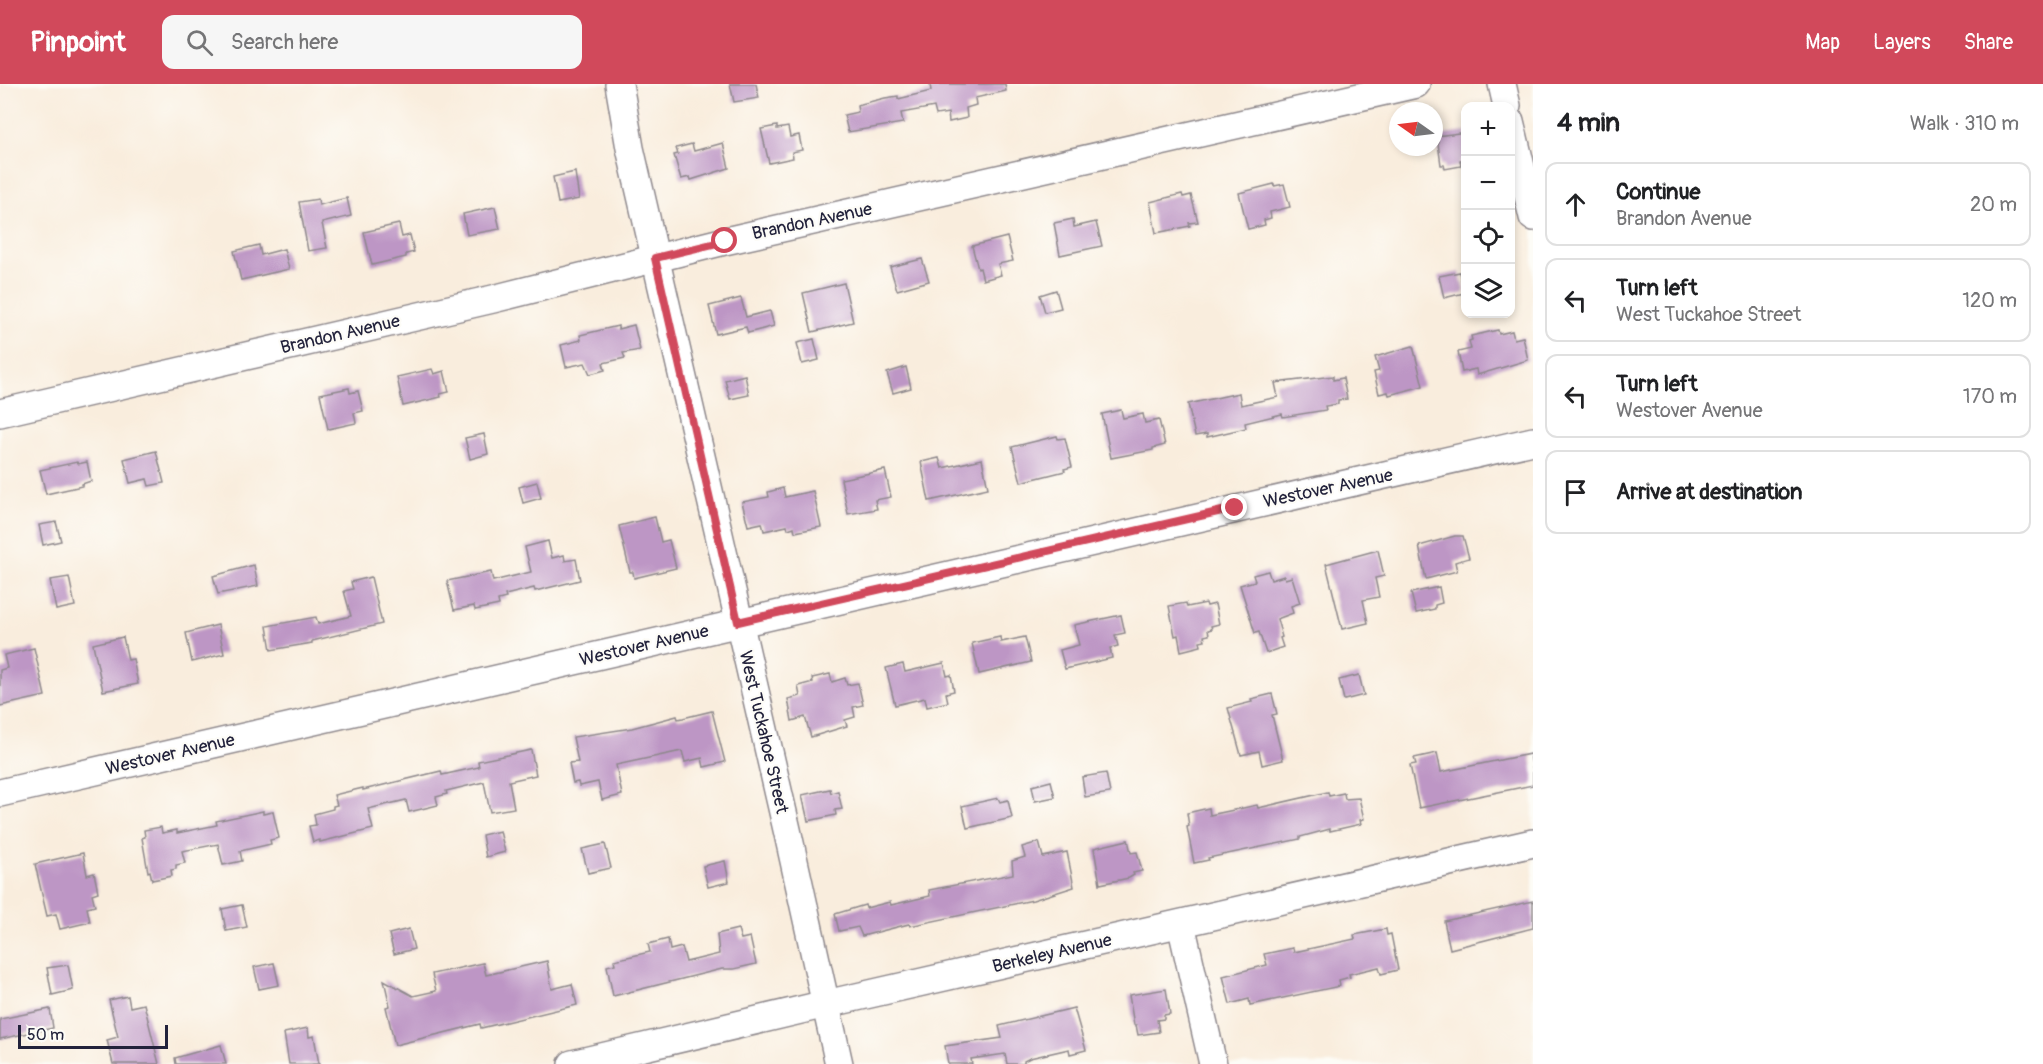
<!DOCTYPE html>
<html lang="en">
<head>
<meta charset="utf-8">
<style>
  :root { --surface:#fff; --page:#f6f6f6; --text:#202124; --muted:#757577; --line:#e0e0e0; --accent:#d1495b }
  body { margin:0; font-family:Pangolin,sans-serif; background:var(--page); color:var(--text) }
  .controls { position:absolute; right:18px; top:18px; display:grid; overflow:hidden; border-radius:12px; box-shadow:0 3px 9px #0003 }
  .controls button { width:54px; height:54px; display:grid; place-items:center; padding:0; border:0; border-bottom:2px solid var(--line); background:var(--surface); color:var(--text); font:30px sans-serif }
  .compass { position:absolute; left:1389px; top:18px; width:54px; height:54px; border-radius:50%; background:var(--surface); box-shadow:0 3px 9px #0003; rotate:284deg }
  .scale { position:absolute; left:18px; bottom:15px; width:150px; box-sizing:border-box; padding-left:6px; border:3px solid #22223b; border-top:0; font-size:16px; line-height:21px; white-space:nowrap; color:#22223b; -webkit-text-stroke:4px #fdfcf7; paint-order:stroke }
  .stop { position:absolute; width:18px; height:18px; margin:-14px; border:4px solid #d1495b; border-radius:50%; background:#fff }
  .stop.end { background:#d1495b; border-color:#fff; box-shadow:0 2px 6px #0008 }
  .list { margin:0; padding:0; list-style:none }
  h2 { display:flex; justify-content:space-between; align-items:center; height:78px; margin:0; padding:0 24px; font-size:26px }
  h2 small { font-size:20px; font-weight:400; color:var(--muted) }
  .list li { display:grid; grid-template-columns:39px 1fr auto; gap:18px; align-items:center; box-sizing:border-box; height:84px; margin:0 12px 12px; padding:0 12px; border:2px solid var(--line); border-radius:12px }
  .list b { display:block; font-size:22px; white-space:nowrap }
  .list p { margin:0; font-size:20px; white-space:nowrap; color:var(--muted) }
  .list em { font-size:20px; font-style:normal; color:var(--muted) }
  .icon { flex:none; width:33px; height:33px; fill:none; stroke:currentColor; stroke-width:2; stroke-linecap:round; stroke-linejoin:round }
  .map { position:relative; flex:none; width:1533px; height:980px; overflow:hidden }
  header { display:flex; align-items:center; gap:36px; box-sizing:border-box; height:84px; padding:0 30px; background:var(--accent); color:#fff }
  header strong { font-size:28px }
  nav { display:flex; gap:33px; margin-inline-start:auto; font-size:21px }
  .search { width:420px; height:54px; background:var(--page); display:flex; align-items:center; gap:15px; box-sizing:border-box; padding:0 21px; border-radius:12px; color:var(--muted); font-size:22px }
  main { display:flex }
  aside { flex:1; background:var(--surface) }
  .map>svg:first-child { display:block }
</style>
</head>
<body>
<header>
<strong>Pinpoint</strong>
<div class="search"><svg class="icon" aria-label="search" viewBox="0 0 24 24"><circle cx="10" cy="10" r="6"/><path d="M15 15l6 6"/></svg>Search here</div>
<nav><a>Map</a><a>Layers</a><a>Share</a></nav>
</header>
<main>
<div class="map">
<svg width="1533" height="980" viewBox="0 0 1533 980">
  <rect width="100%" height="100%" fill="#fdfcf7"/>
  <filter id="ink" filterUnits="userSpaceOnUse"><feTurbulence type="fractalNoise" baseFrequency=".0167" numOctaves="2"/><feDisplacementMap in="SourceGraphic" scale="12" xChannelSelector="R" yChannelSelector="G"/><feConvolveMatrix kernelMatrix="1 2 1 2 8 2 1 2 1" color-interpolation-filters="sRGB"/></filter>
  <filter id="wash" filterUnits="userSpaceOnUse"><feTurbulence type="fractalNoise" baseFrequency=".008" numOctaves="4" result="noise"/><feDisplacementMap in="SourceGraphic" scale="24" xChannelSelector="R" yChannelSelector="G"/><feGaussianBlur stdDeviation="1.35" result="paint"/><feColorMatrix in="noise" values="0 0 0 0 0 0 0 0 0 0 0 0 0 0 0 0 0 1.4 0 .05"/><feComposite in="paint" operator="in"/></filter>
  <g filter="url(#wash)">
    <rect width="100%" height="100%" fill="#f9eddd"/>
    <g id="blocks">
      <g fill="#bd96c5">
        <polygon points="730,0 756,0 759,14 734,18"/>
        <polygon points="930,0 1005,0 1006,7 975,14 976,21 966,24 967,34 949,38 948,29 936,31 934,23 901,29 903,39 848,48 844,31 858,28 857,21 885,14 898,12 898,15 931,7"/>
        <polygon points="777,42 777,45 788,43 790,53 799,51 802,66 792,68 793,74 769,79 761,45"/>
        <polygon points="1466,48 1466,75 1460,76 1461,82 1445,85 1444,81 1441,81 1437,52"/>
        <polygon points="723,59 729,84 691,96 690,93 681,95 674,71 678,70 676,64 692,60 694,67"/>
        <polygon points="575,88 579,115 558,119 553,93"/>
        <polygon points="1274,100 1274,102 1284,100 1290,123 1270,128 1271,134 1264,136 1265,141 1248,145 1239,109"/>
        <polygon points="1182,110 1183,113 1191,111 1198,138 1189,139 1190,142 1156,149 1150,118"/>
        <polygon points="347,114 351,132 322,139 327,164 308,167 299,118 318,115 319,121"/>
        <polygon points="495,123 500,145 467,151 463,130"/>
        <polygon points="1073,135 1074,143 1096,138 1102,162 1060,171 1054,139"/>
        <polygon points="399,140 402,153 410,151 414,168 406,170 406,173 372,181 364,148"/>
        <polygon points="1007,153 1013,177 998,180 1001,191 983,196 980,184 978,185 972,162"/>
        <polygon points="259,161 261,171 284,165 289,185 241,196 234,167"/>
        <polygon points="922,175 929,197 897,206 890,183"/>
        <polygon points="1460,188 1464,209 1444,214 1439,192"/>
        <polygon points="844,199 853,238 812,248 803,209"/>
        <polygon points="1056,206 1061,224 1045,228 1040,211"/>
        <polygon points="741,214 746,233 770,227 774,242 748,249 746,243 716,250 709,222"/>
        <polygon points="634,241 640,266 623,269 625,274 603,279 605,286 590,290 585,279 566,283 561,261 581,256 580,251 618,242 618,245"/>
        <polygon points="1498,246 1499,250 1512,247 1514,255 1523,253 1528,276 1477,291 1476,285 1462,288 1458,268 1471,265 1469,257 1472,256 1471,252"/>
        <polygon points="814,255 819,276 802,280 797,259"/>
        <polygon points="1413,262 1423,302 1389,311 1388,308 1379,310 1374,288 1379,287 1375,273"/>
        <polygon points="906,283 911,304 893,309 887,289"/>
        <polygon points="432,285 434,290 444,287 449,308 440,310 441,313 403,322 397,293"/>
        <polygon points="745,291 749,311 730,315 725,296"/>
        <polygon points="1333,292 1333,296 1343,294 1347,315 1338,316 1338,320 1325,322 1326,326 1283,333 1282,330 1245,339 1246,344 1207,353 1207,350 1195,352 1188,320 1239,309 1241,321 1278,313 1275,299"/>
        <polygon points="349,304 350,309 358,307 363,327 354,329 356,339 328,345 320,310"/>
        <polygon points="1121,326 1123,334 1143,330 1145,339 1159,336 1165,361 1153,364 1153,366 1111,374 1102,330"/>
        <polygon points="484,350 488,370 470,375 465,354"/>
        <polygon points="1057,352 1058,355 1065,354 1072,383 1064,385 1065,387 1021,398 1012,363"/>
        <polygon points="156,367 164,399 149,402 147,395 130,399 124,375"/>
        <polygon points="939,374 942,384 982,375 988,404 929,417 921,378"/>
        <polygon points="77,378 78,380 87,378 91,397 82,400 82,402 46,410 40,386"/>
        <polygon points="885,386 891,413 875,416 877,425 848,430 841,395"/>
        <polygon points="537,398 541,414 523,419 519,403"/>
        <polygon points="783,404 785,413 813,407 821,443 795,448 794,443 788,445 787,442 764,447 762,439 748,442 742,418 769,413 768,408"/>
        <polygon points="655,433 661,458 669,456 676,484 634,494 633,488 630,488 619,442"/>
        <polygon points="56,438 61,457 43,461 39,441"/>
        <polygon points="1455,452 1463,452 1469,474 1455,478 1457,487 1426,495 1419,462"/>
        <polygon points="548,457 552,474 564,471 565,477 576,475 580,496 535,507 534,504 505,511 506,514 498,516 499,521 475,526 474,522 454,526 447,497 491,488 493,497 531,488 525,463"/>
        <polygon points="1378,466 1384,492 1375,494 1379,513 1363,516 1368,539 1342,545 1326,480"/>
        <polygon points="254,481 258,502 218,510 213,492"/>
        <polygon points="1268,487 1271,496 1284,492 1285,495 1292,493 1300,519 1291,522 1293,529 1277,535 1282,553 1280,554 1283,563 1266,569 1259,548 1255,549 1240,501 1255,497 1253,491"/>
        <polygon points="69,493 75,522 56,526 50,496"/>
        <polygon points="371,493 382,540 312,557 312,559 271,566 267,542 316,533 318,540 351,532 344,507 353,505 351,498"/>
        <polygon points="1439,503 1442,519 1435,521 1435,525 1416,529 1411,509"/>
        <polygon points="1186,519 1187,523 1206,519 1207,522 1215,520 1219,540 1211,542 1212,545 1208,546 1209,551 1204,552 1205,556 1200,557 1201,562 1181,567 1178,551 1175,552 1169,522"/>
        <polygon points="1121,531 1125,549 1115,551 1118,562 1110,564 1112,574 1065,585 1060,566 1079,561 1074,541"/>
        <polygon points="218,541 224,570 192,578 186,549"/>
        <polygon points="123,553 128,576 133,575 138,600 103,607 93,560"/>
        <polygon points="1000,553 1001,558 1025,553 1031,578 979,590 972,559"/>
        <polygon points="34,564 45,612 0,622 0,586 7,584 4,571"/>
        <polygon points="944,579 947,592 951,591 954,607 946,609 948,618 927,623 925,614 895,621 886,584 903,580 905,588"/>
        <polygon points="830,590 832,598 845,594 847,601 858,599 863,621 853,623 855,633 845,636 847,642 811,653 805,633 792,637 788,615 800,612 798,602 813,598 812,594"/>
        <polygon points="1359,591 1364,611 1344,616 1339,596"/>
        <polygon points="1272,610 1277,630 1272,631 1283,676 1262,681 1259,667 1241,671 1228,624 1252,618 1251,615"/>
        <polygon points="712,627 725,678 704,683 702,674 685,678 682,667 616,681 622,711 602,716 598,698 579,702 578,698 573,699 569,679 578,678 573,653 632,644 677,632 678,635 683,634"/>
        <polygon points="531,666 536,691 509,697 514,724 490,728 484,698 446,707 447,710 436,713 438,721 409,728 406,716 368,725 373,745 320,758 320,756 313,758 309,742 316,741 314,730 333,725 333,722 337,721 334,711 363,704 363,706 441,687 442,691 479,683 478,677"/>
        <polygon points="1437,669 1441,688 1530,670 1533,686 1533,701 1419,724 1410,681 1416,680 1414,674"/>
        <polygon points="1106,689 1110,709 1085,713 1082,693"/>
        <polygon points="1051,697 1055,713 1035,717 1032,702"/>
        <polygon points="830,705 831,709 838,707 842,725 835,726 836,731 808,737 802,711"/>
        <polygon points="1328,708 1329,712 1344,709 1345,715 1359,714 1364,735 1360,736 1361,740 1330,747 1330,745 1300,753 1300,755 1208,774 1209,776 1194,779 1187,743 1189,742 1187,729 1209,724 1210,731 1257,721 1258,724"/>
        <polygon points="998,714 1000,718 1008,716 1012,734 967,744 962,722"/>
        <polygon points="263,727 263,730 273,728 279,754 270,756 271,760 240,767 242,777 223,781 218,760 182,767 185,779 176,781 176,785 171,786 172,792 152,796 150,787 148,788 142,754 145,753 144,746 161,743 162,749 177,746 177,749 217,741 216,737"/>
        <polygon points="500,747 505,768 486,773 482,751"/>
        <polygon points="1128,756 1131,769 1137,768 1142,787 1133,789 1134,791 1129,794 1100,800 1094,764"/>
        <polygon points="1039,758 1043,773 1067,768 1074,803 1033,816 910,842 909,840 862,852 858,843 839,847 835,830 865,821 866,824 890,818 891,821 930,812 929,806 1013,790 1012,777 1025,773 1022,763"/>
        <polygon points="605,760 611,784 588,789 582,765"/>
        <polygon points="83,769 87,791 94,789 98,808 92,810 95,822 87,824 90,838 60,845 56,830 47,832 35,780"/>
        <polygon points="725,777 729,798 708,803 703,782"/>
        <polygon points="1533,817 1533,844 1450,865 1444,837"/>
        <polygon points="242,821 247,843 226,847 222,825"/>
        <polygon points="409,845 414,865 394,870 389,850"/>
        <polygon points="738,845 741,855 750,853 756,880 734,885 722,885 613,912 607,882 615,880 614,876 650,868 648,860 668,855 670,866 682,863 686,878 719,870 717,850"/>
        <polygon points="1386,845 1387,851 1391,850 1398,886 1381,890 1379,883 1349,890 1350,893 1339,896 1340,902 1250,921 1249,915 1230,920 1223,892 1267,881 1264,870 1293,864 1294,868 1355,855 1354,851"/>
        <polygon points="547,877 552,905 572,900 577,921 481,944 480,940 395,961 386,923 390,922 384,896 413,912 436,907 432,890 483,879 486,891"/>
        <polygon points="274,879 279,901 259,905 254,883"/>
        <polygon points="68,881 73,906 52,911 47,884"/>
        <polygon points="1166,905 1170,930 1164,931 1164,935 1157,936 1159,948 1138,951 1136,941 1134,941 1129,911"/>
        <polygon points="128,912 130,923 144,920 159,980 113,980 107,956 118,953 109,916"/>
        <polygon points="1074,924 1086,966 1070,970 1069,965 1030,974 1024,977 1024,980 1007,980 1005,970 971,975 972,980 948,980 945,962 1002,954 999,942"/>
        <polygon points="50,925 53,944 0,955 0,935"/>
        <polygon points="308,944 309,953 314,952 319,980 289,980 284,949"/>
        <polygon points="221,961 226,980 176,980 175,974"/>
      </g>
    </g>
  </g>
  <g filter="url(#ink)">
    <use href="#blocks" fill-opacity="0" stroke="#8e888c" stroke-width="1.5"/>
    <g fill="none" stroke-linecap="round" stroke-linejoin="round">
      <g stroke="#8e888c" stroke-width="30">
        <g id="minor">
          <polyline points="619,0 630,64 788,750 839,980"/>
          <polyline points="1502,0 1507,22"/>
          <polyline points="1510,37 1533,133"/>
          <polyline points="0,329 493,215 725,157 1416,0"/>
          <polyline points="0,709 1533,357"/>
          <polyline points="1181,840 1213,980"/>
          <polyline points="572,980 826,920 1533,759"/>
        </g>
      </g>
      <use href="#minor" stroke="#fff" stroke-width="27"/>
    </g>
  </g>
  <g fill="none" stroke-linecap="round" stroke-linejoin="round" filter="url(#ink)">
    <polyline stroke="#d1495b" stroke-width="8" points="725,157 655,174 738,538 1235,424"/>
  </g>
  <g text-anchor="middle" stroke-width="4.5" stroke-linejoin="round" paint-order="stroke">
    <g font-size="18" fill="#22223b" stroke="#fdfcf7">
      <text transform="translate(812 137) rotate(-12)" y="6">Brandon Avenue</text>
      <text transform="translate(340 250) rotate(-13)" y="6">Brandon Avenue</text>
      <text transform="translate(1328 404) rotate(-12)" y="6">Westover Avenue</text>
      <text transform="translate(644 561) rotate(-13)" y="6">Westover Avenue</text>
      <text transform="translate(764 648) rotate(77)" y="6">West Tuckahoe Street</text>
      <text transform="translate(170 670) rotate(-13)" y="6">Westover Avenue</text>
      <text transform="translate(1052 869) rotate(-13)" y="6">Berkeley Avenue</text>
    </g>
  </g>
</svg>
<div class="controls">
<button>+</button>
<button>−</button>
<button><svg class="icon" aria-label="locate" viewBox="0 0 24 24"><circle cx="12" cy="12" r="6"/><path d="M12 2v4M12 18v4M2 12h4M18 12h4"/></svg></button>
<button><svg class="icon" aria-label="layers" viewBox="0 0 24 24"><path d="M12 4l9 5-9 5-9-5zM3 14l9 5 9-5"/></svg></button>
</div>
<svg class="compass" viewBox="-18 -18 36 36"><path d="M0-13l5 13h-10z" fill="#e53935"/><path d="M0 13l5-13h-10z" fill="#757577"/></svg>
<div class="scale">50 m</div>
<div class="stop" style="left:725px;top:157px"></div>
<div class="stop end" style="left:1235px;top:424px"></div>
</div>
<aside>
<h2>4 min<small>Walk · 310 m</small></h2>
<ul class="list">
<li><svg class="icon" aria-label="ahead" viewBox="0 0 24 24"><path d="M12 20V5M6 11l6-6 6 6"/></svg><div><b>Continue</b><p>Brandon Avenue</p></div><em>20 m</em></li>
<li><svg class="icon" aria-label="left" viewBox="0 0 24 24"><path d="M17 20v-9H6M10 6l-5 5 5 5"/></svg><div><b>Turn left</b><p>West Tuckahoe Street</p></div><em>120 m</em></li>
<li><svg class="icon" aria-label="left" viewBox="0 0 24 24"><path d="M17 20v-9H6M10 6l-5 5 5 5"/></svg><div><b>Turn left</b><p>Westover Avenue</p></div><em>170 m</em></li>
<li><svg class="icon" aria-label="arrive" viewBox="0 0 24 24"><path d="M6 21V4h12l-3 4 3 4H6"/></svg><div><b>Arrive at destination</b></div></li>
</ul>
</aside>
</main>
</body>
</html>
